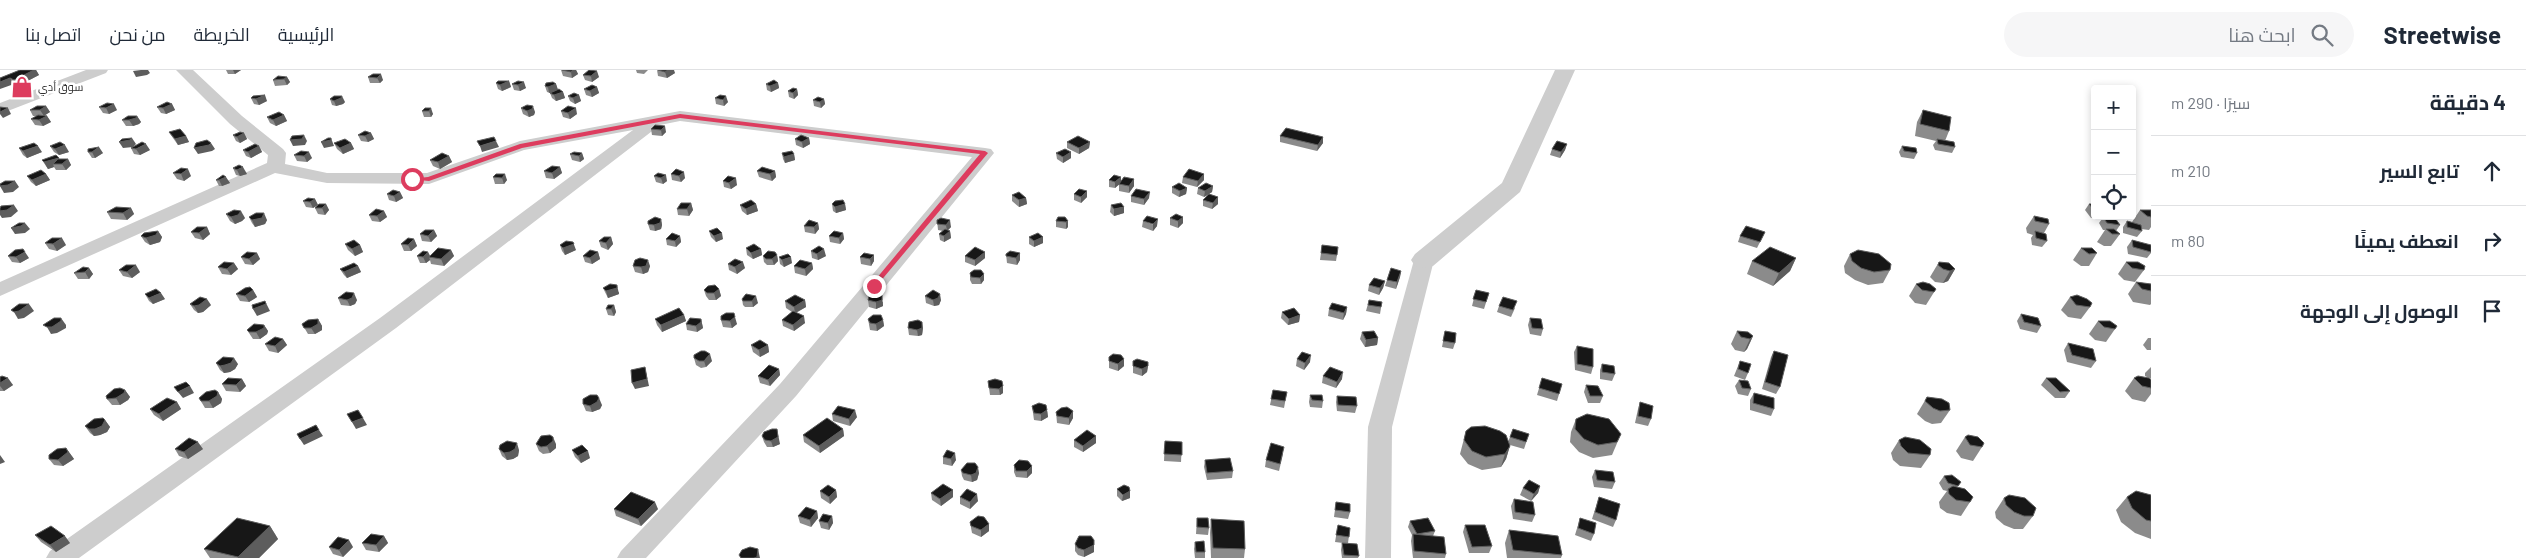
<!DOCTYPE html>
<html lang="ar">
<head>
<meta charset="utf-8">
<style>
  :root { --surface:#fff; --page:#f6f6f7; --text:#1f2937; --muted:#747a83; --line:#e0e1e3 }
  body { margin:0; font-family:Barlow,Cairo,sans-serif; background:var(--page); color:var(--text); direction:rtl }
  .controls { position:absolute; right:15px; top:15px; display:grid; overflow:hidden; border-radius:5px; box-shadow:0 2px 8px #0003 }
  .controls button { width:45px; height:45px; display:grid; place-items:center; padding:0; border:0; border-bottom:1px solid var(--line); background:var(--surface); color:var(--text); font:25px sans-serif }
  .stop { position:absolute; width:15px; height:15px; margin:-11px; border:4px solid #dd3c5e; border-radius:50%; background:#fff }
  .stop.end { background:#dd3c5e; border-color:#fff; box-shadow:0 1px 5px #0008 }
  .list { margin:0; padding:0; list-style:none }
  h2 { display:flex; justify-content:space-between; align-items:center; height:65px; margin:0; padding:0 20px; font-size:21px }
  h2 small { font-size:16px; font-weight:400; color:var(--muted) }
  .list li { display:grid; grid-template-columns:32px 1fr auto; gap:15px; align-items:center; box-sizing:border-box; height:70px; padding:0 20px; border-top:1px solid var(--line) }
  .list b { display:block; font-size:19px; white-space:nowrap }
  .list em { font-size:16px; font-style:normal; color:var(--muted) }
  .icon { flex:none; width:28px; height:28px; fill:none; stroke:currentColor; stroke-width:2; stroke-linecap:round; stroke-linejoin:round }
  .map { position:relative; flex:none; width:2151px; height:488px; overflow:hidden; direction:ltr }
  header { display:flex; align-items:center; gap:30px; box-sizing:border-box; height:70px; padding:0 25px; background:var(--surface); border-bottom:1px solid var(--line) }
  header strong { font-size:24px }
  nav { display:flex; gap:28px; margin-inline-start:auto; font-size:18px }
  .search { width:350px; height:45px; background:var(--page); display:flex; align-items:center; gap:12px; box-sizing:border-box; padding:0 18px; border-radius:28px; color:var(--muted); font-size:19px }
  main { display:flex }
  aside { flex:1; background:var(--surface) }
  .map>svg:first-child { display:block }
</style>
</head>
<body>
<header>
<strong>Streetwise</strong>
<div class="search"><svg class="icon" aria-label="search" viewBox="0 0 24 24"><circle cx="10" cy="10" r="6"/><path d="M15 15l6 6"/></svg>ابحث هنا</div>
<nav><a>الرئيسية</a><a>الخريطة</a><a>من نحن</a><a>اتصل بنا</a></nav>
</header>
<main>
<aside>
<h2>4 دقيقة<small>سيرًا · 290 m</small></h2>
<ul class="list">
<li><svg class="icon" aria-label="ahead" viewBox="0 0 24 24"><path d="M12 20V5M6 11l6-6 6 6"/></svg><div><b>تابع السير</b></div><em>210 m</em></li>
<li><svg class="icon" aria-label="right" viewBox="0 0 24 24"><path d="M7 20v-9h11M14 6l5 5-5 5"/></svg><div><b>انعطف يمينًا</b></div><em>80 m</em></li>
<li><svg class="icon" aria-label="arrive" viewBox="0 0 24 24"><path d="M6 21V4h12l-3 4 3 4H6"/></svg><div><b>الوصول إلى الوجهة</b></div></li>
</ul>
</aside>
<div class="map">
<svg width="2151" height="488" viewBox="0 0 2151 488">
  <rect width="100%" height="100%" fill="#fff"/>
  <g fill="none" stroke-linecap="round" stroke-linejoin="round">
    <g fill="#cdcdcd" fill-rule="evenodd">
      <polygon points="86,0 108,0 106,3 0,44 0,33"/>
      <polygon points="176,0 193,0 242,46 283,79 286,83 285,94 327,103 427,103 520,71 680,41 985,78 991,79 994,83 796,326 646,488 617,488 621,481 780,314 972,87 680,51 660,55 396,258 79,488 46,488 50,481 380,248 633,60 524,80 429,114 327,113 275,103 0,226 0,212 267,93 268,85 230,54"/>
      <polygon points="1424,184 1431,186 1434,190 1392,357 1391,488 1365,488 1368,357 1414,190 1417,186"/>
    </g>
    <polygon fill="#cdcdcd" fill-rule="evenodd" points="1555,0 1575,0 1520,122 1433,196 1424,198 1415,196 1411,190 1415,184 1502,113"/>
  </g>
  <g fill="#8b8b8b">
    <polygon points="20,0 36,0 39,5 18,16 0,8"/>
    <polygon points="226,0 241,0 235,4 228,4"/>
    <polygon points="561,0 576,0 578,4 572,8 563,6"/>
    <polygon points="636,0 648,0 644,4 637,3"/>
    <polygon points="657,0 675,3 667,8 658,6"/>
    <polygon points="373,4 383,10 380,13 370,13 368,7"/>
    <polygon points="583,5 599,7 592,12 585,10"/>
    <polygon points="287,7 290,12 287,15 275,16 273,10"/>
    <polygon points="509,11 511,17 502,21 498,19 496,13"/>
    <polygon points="518,11 526,18 520,21 514,20 512,14"/>
    <polygon points="778,13 779,18 771,22 767,20 766,14"/>
    <polygon points="556,14 558,20 563,22 565,28 556,31 552,28 550,23 547,22 545,16"/>
    <polygon points="597,17 599,23 592,27 586,25 584,19"/>
    <polygon points="797,19 798,25 794,29 789,27 788,21"/>
    <polygon points="579,25 581,31 575,34 570,31 568,26"/>
    <polygon points="251,28 267,31 259,35 254,34"/>
    <polygon points="715,28 728,32 724,36 716,34"/>
    <polygon points="330,29 345,32 343,34 336,36 332,35"/>
    <polygon points="824,29 825,34 821,38 814,36 813,30"/>
    <polygon points="172,34 175,40 166,44 161,43 157,37"/>
    <polygon points="46,36 50,42 44,45 47,46 51,52 43,56 35,55 31,49 37,46 33,46 30,40"/>
    <polygon points="99,37 117,40 109,44 103,43"/>
    <polygon points="425,38 433,44 431,47 424,47 422,41"/>
    <polygon points="521,38 535,42 534,45 529,47 523,44"/>
    <polygon points="1923,40 1949,61 1945,71 1955,77 1952,83 1935,80 1933,75 1936,71 1915,66 1917,52"/>
    <polygon points="561,41 577,44 570,49 563,47"/>
    <polygon points="284,45 287,51 276,56 270,53 267,47"/>
    <polygon points="137,46 141,52 139,54 133,56 126,56 122,50"/>
    <polygon points="655,55 666,62 662,66 652,65 651,59"/>
    <polygon points="169,62 186,66 189,72 178,75 173,68"/>
    <polygon points="244,63 247,69 240,73 236,71 233,65"/>
    <polygon points="371,63 374,69 368,72 361,71 358,65"/>
    <polygon points="1280,66 1323,67 1323,73 1317,81 1280,72"/>
    <polygon points="809,68 810,74 803,78 796,75 795,69"/>
    <polygon points="1067,72 1090,72 1089,78 1079,84 1067,78"/>
    <polygon points="334,73 351,73 354,79 343,84 337,79"/>
    <polygon points="1567,74 1565,80 1560,88 1550,85 1552,79"/>
    <polygon points="50,76 69,82 59,85 54,82"/>
    <polygon points="259,76 262,82 251,88 246,86 243,80"/>
    <polygon points="1902,76 1917,83 1914,89 1901,87 1899,82"/>
    <polygon points="19,78 42,82 27,88 23,85"/>
    <polygon points="131,78 150,80 140,85 134,84"/>
    <polygon points="88,79 103,83 95,88 92,88 88,82"/>
    <polygon points="301,81 312,88 307,92 297,91 294,85"/>
    <polygon points="1071,82 1071,88 1063,93 1057,89 1056,83"/>
    <polygon points="582,83 584,89 580,92 572,90 570,84"/>
    <polygon points="782,83 794,84 795,90 785,93 783,89"/>
    <polygon points="449,86 452,92 440,99 433,96 430,90"/>
    <polygon points="68,89 71,95 66,100 56,100 54,97 48,99 42,90"/>
    <polygon points="560,97 562,103 554,109 546,108 544,101"/>
    <polygon points="233,98 247,104 240,106 236,105"/>
    <polygon points="676,99 685,108 681,112 672,110 671,104"/>
    <polygon points="757,101 775,101 776,107 772,111 759,107"/>
    <polygon points="173,103 191,106 184,111 177,109"/>
    <polygon points="658,103 667,111 663,114 656,112 654,106"/>
    <polygon points="46,104 50,110 36,116 31,112 27,106"/>
    <polygon points="496,104 507,110 504,114 495,114 493,107"/>
    <polygon points="1204,104 1204,110 1197,117 1182,113 1183,107"/>
    <polygon points="223,105 230,113 222,116 219,116 216,110"/>
    <polygon points="1109,110 1121,112 1134,116 1129,123 1119,121 1119,114 1115,118 1109,117"/>
    <polygon points="723,111 737,115 731,119 724,117"/>
    <polygon points="1213,116 1212,122 1209,124 1218,127 1218,134 1212,139 1203,136 1203,130 1208,125 1204,127 1197,124 1198,118"/>
    <polygon points="1172,117 1187,118 1186,124 1179,127 1172,123"/>
    <polygon points="1087,121 1087,127 1081,133 1074,130 1074,124"/>
    <polygon points="400,122 403,128 396,132 389,130 387,124"/>
    <polygon points="1012,125 1026,128 1027,134 1019,137 1012,131"/>
    <polygon points="1131,126 1149,128 1144,135 1131,132"/>
    <polygon points="315,129 318,135 326,134 329,140 325,145 318,144 315,138 316,136 313,138 306,137 303,131"/>
    <polygon points="691,133 693,140 689,146 678,145 677,139"/>
    <polygon points="756,134 758,141 747,145 742,141 740,135"/>
    <polygon points="832,134 845,134 846,140 836,143 833,141"/>
    <polygon points="2089,134 2095,134 2095,146 2106,146 2106,147 2120,155 2116,161 2120,164 2111,176 2104,176 2097,172 2105,160 2103,160 2099,153 2102,149 2091,148 2085,140"/>
    <polygon points="1111,135 1124,143 1114,146 1110,142"/>
    <polygon points="131,138 134,144 127,150 111,149 107,142"/>
    <polygon points="2140,140 2151,140 2151,157 2149,160 2141,159 2142,161 2137,167 2123,163 2123,157 2127,151 2132,152"/>
    <polygon points="384,141 387,147 380,152 372,151 369,145"/>
    <polygon points="226,144 245,148 242,151 235,154 230,151"/>
    <polygon points="2034,146 2049,154 2044,163 2047,171 2042,177 2032,175 2031,168 2033,165 2027,163 2026,158"/>
    <polygon points="249,147 267,150 265,154 255,157 252,153"/>
    <polygon points="1065,147 1068,157 1066,159 1056,157 1056,151"/>
    <polygon points="1183,147 1183,153 1178,158 1170,155 1170,148"/>
    <polygon points="661,149 662,155 661,159 655,161 650,160 648,154"/>
    <polygon points="937,150 951,157 948,160 950,161 951,168 944,172 940,170 939,164 943,161 938,160"/>
    <polygon points="1143,151 1157,156 1153,161 1142,157"/>
    <polygon points="818,153 819,159 815,164 805,162 804,156"/>
    <polygon points="207,157 210,164 203,170 195,168 191,162"/>
    <polygon points="434,160 437,166 431,172 422,171 420,164"/>
    <polygon points="158,161 162,167 160,172 150,175 145,172 141,166"/>
    <polygon points="709,161 723,169 716,172 711,167"/>
    <polygon points="1765,162 1757,178 1738,172 1740,166"/>
    <polygon points="843,163 844,169 840,174 830,172 829,166"/>
    <polygon points="680,166 681,172 676,177 667,175 666,169"/>
    <polygon points="611,167 613,174 608,180 601,177 599,171"/>
    <polygon points="1029,167 1043,167 1043,173 1034,177 1029,174"/>
    <polygon points="414,169 417,176 411,181 404,181 401,174"/>
    <polygon points="2132,170 2151,177 2151,183 2147,188 2128,184 2127,177"/>
    <polygon points="45,173 66,175 57,181 49,179"/>
    <polygon points="345,174 360,175 363,182 355,186 348,180"/>
    <polygon points="560,175 576,180 565,185 562,181"/>
    <polygon points="1322,175 1337,185 1336,191 1320,190"/>
    <polygon points="746,178 761,179 762,185 753,189 747,185"/>
    <polygon points="2081,178 2097,183 2089,196 2081,196 2073,190"/>
    <polygon points="451,180 454,186 444,196 431,194 430,190 426,193 420,193 417,186 428,182 430,186"/>
    <polygon points="811,181 826,186 818,190 812,188"/>
    <polygon points="598,182 600,189 592,194 585,192 583,186"/>
    <polygon points="985,182 985,188 975,196 965,192 965,186"/>
    <polygon points="257,183 260,189 253,195 245,194 241,187"/>
    <polygon points="1020,183 1020,190 1017,195 1007,193 1006,184"/>
    <polygon points="1850,184 1890,200 1883,213 1868,215 1855,210 1845,203 1844,196"/>
    <polygon points="777,185 778,191 774,195 767,195 764,192 763,186"/>
    <polygon points="874,185 874,191 871,196 861,194 860,187"/>
    <polygon points="8,186 29,188 20,193 12,192"/>
    <polygon points="779,187 792,193 784,197 780,194"/>
    <polygon points="1796,188 1790,201 1773,216 1747,204 1752,191"/>
    <polygon points="1939,192 1955,199 1948,211 1943,213 1935,212 1930,207"/>
    <polygon points="2126,192 2144,200 2135,212 2124,210 2118,204"/>
    <polygon points="234,193 238,199 231,205 222,204 218,197"/>
    <polygon points="812,193 813,199 806,206 795,203 794,196"/>
    <polygon points="728,194 745,198 737,204 729,200"/>
    <polygon points="358,196 361,202 347,208 344,205 340,199"/>
    <polygon points="633,196 650,196 648,202 643,204 635,202"/>
    <polygon points="89,198 93,204 89,209 78,209 74,203"/>
    <polygon points="119,200 140,202 132,208 123,206"/>
    <polygon points="974,200 984,210 981,214 972,214 970,210 970,203"/>
    <polygon points="1401,201 1400,207 1396,219 1385,216 1387,210"/>
    <polygon points="1385,211 1383,218 1379,225 1368,221 1369,215"/>
    <polygon points="2136,212 2151,214 2151,234 2150,235 2133,232 2128,224"/>
    <polygon points="1916,214 1936,219 1926,235 1915,233 1909,226"/>
    <polygon points="603,218 619,222 619,224 608,228"/>
    <polygon points="719,219 721,226 716,230 709,230 706,226 704,220"/>
    <polygon points="253,220 257,227 249,232 240,231 236,224"/>
    <polygon points="1476,220 1489,223 1484,239 1472,236"/>
    <polygon points="145,224 165,229 153,234 149,231"/>
    <polygon points="746,224 758,233 753,237 745,237 743,235 742,229"/>
    <polygon points="925,226 941,230 939,235 934,236 926,233"/>
    <polygon points="2070,227 2090,237 2081,249 2068,247 2061,240"/>
    <polygon points="338,228 357,230 355,234 350,236 341,235"/>
    <polygon points="805,230 806,237 796,243 805,253 794,261 783,256 782,250 792,242 786,238 785,231"/>
    <polygon points="868,230 883,232 883,236 876,239 869,237"/>
    <polygon points="1369,230 1382,232 1380,244 1366,241"/>
    <polygon points="190,234 211,235 203,242 198,243 194,240"/>
    <polygon points="614,235 616,242 614,246 608,245 606,239"/>
    <polygon points="1499,236 1515,238 1511,247 1497,242"/>
    <polygon points="1347,237 1346,244 1343,250 1328,246 1329,239"/>
    <polygon points="1282,242 1300,245 1299,252 1288,255 1281,248"/>
    <polygon points="726,243 737,254 732,258 723,257 721,250"/>
    <polygon points="2021,244 2041,256 2037,263 2020,259 2017,251"/>
    <polygon points="684,245 686,251 662,262 657,255 655,249"/>
    <polygon points="1530,248 1543,259 1541,266 1530,264 1528,255"/>
    <polygon points="318,249 322,256 322,260 315,264 308,264 302,254"/>
    <polygon points="701,249 703,258 697,262 687,260 686,254"/>
    <polygon points="868,249 883,250 884,256 877,261 870,260"/>
    <polygon points="2098,251 2115,259 2106,272 2095,270 2089,264"/>
    <polygon points="264,255 268,261 267,264 260,269 253,269 247,260"/>
    <polygon points="908,258 923,258 922,265 918,266 909,265"/>
    <polygon points="1445,261 1455,273 1453,279 1442,277"/>
    <polygon points="1737,261 1753,266 1747,279 1744,282 1735,280 1731,274"/>
    <polygon points="1362,262 1378,268 1377,275 1365,277 1360,269"/>
    <polygon points="2148,268 2151,268 2151,280 2147,280 2143,275"/>
    <polygon points="283,269 287,275 278,283 269,281 265,274"/>
    <polygon points="2068,273 2096,291 2091,298 2067,292 2064,280"/>
    <polygon points="751,275 768,275 769,282 760,287 753,282"/>
    <polygon points="1577,276 1593,297 1591,304 1575,300 1574,282"/>
    <polygon points="1774,281 1780,317 1776,324 1762,319 1771,287"/>
    <polygon points="1109,287 1124,296 1118,301 1109,298"/>
    <polygon points="694,288 712,291 706,297 701,298 696,295"/>
    <polygon points="1297,289 1310,292 1304,300 1296,296"/>
    <polygon points="1133,291 1148,296 1147,302 1142,306 1133,303"/>
    <polygon points="1740,291 1748,303 1745,310 1734,306"/>
    <polygon points="216,293 238,294 235,299 230,302 224,303 220,300"/>
    <polygon points="1602,294 1615,304 1612,311 1600,309 1600,300"/>
    <polygon points="2151,297 2151,309 2145,306 2145,303"/>
    <polygon points="779,299 780,305 770,316 760,313 758,306"/>
    <polygon points="1323,306 1342,309 1336,318 1322,313"/>
    <polygon points="0,307 13,315 4,321 0,321"/>
    <polygon points="1542,308 1562,314 1557,331 1537,325"/>
    <polygon points="2046,308 2070,321 2065,328 2055,328 2041,315"/>
    <polygon points="2134,308 2151,310 2151,324 2145,332 2132,329 2125,321"/>
    <polygon points="242,309 246,316 240,322 226,321 222,314"/>
    <polygon points="995,309 1003,323 1000,325 990,325 988,311"/>
    <polygon points="1739,310 1751,319 1748,326 1738,324 1735,316"/>
    <polygon points="1586,315 1603,326 1600,333 1588,333 1584,322"/>
    <polygon points="125,320 130,327 128,330 120,335 112,335 107,329"/>
    <polygon points="1273,320 1287,322 1284,338 1270,335"/>
    <polygon points="218,322 222,329 221,333 213,338 205,338 199,328"/>
    <polygon points="1754,323 1774,339 1771,346 1750,340 1750,330"/>
    <polygon points="1310,325 1323,331 1322,338 1310,337 1309,332"/>
    <polygon points="1337,326 1357,336 1355,343 1337,341 1336,332"/>
    <polygon points="1927,327 1950,340 1941,353 1932,354 1925,351 1917,344"/>
    <polygon points="177,332 181,339 163,351 154,345 150,339"/>
    <polygon points="1640,332 1651,349 1648,356 1635,353 1638,339"/>
    <polygon points="583,334 602,335 600,339 592,342 586,341"/>
    <polygon points="1032,336 1047,340 1048,347 1041,351 1034,350"/>
    <polygon points="1073,341 1073,348 1069,355 1057,353 1056,342"/>
    <polygon points="832,344 857,347 850,356 833,351"/>
    <polygon points="1576,349 1621,364 1612,385 1593,388 1579,382 1570,372 1571,362"/>
    <polygon points="105,350 110,357 107,362 100,365 94,366 90,363 85,356"/>
    <polygon points="843,359 844,366 820,383 804,372 803,365"/>
    <polygon points="1513,359 1529,364 1524,379 1510,375 1506,389 1501,397 1482,400 1468,394 1460,384 1466,361 1508,372"/>
    <polygon points="762,366 780,374 773,377 767,377 764,372"/>
    <polygon points="1096,366 1096,373 1083,382 1074,377 1074,370"/>
    <polygon points="1965,367 1982,377 1973,391 1961,388 1956,381"/>
    <polygon points="1899,370 1930,385 1921,398 1900,396 1893,390 1891,383"/>
    <polygon points="1165,371 1182,372 1181,392 1164,391"/>
    <polygon points="536,374 556,374 556,378 550,383 543,384 539,381"/>
    <polygon points="66,378 74,389 63,396 54,395 49,389"/>
    <polygon points="175,379 203,379 188,389 179,386"/>
    <polygon points="499,379 519,380 518,386 513,389 507,390 502,386"/>
    <polygon points="572,380 590,388 581,393 575,387"/>
    <polygon points="1283,384 1279,401 1265,397 1266,390"/>
    <polygon points="943,387 956,390 952,396 943,394"/>
    <polygon points="1205,390 1233,401 1232,408 1207,410 1204,397"/>
    <polygon points="1014,395 1032,396 1032,403 1027,408 1016,407 1014,402"/>
    <polygon points="961,400 979,403 977,410 972,412 964,410 962,406"/>
    <polygon points="1595,400 1615,412 1612,419 1594,417 1592,407"/>
    <polygon points="1944,406 1961,412 1957,417 1970,432 1961,446 1947,443 1940,438 1939,432 1947,421 1943,420 1939,413"/>
    <polygon points="1540,416 1538,423 1531,431 1520,425 1523,418"/>
    <polygon points="1117,419 1130,421 1130,428 1122,431 1117,426"/>
    <polygon points="836,420 837,427 830,434 821,428 820,421"/>
    <polygon points="953,420 953,427 941,436 932,430 931,423"/>
    <polygon points="2151,425 2151,469 2135,463 2121,452 2116,440 2127,427"/>
    <polygon points="960,427 978,431 970,439 960,434"/>
    <polygon points="1599,427 1616,450 1613,457 1592,449"/>
    <polygon points="2004,428 2033,446 2023,459 2014,459 2004,455 1996,448 1995,442"/>
    <polygon points="1514,429 1535,445 1532,452 1513,449 1511,436"/>
    <polygon points="1336,432 1350,442 1348,449 1334,447"/>
    <polygon points="614,439 658,439 641,456 616,446"/>
    <polygon points="817,441 818,448 811,457 800,453 798,446"/>
    <polygon points="832,446 833,453 829,460 821,458 819,451"/>
    <polygon points="1197,448 1209,458 1208,465 1196,464"/>
    <polygon points="1580,448 1594,464 1591,471 1575,465 1578,455"/>
    <polygon points="1211,449 1245,479 1244,488 1211,488 1210,463"/>
    <polygon points="1410,451 1435,461 1433,466 1446,484 1445,488 1413,488 1411,471 1412,465 1408,457"/>
    <polygon points="970,452 989,454 989,461 981,467 972,463"/>
    <polygon points="1338,455 1350,458 1348,473 1359,486 1358,488 1342,488 1341,480 1342,473 1343,473 1335,472"/>
    <polygon points="1465,455 1492,476 1489,483 1469,483 1463,462"/>
    <polygon points="270,456 278,469 259,488 210,488 204,479"/>
    <polygon points="1509,460 1562,485 1561,488 1507,488 1505,473"/>
    <polygon points="35,465 70,473 56,482 41,472"/>
    <polygon points="384,466 388,473 379,482 366,480 362,473"/>
    <polygon points="1094,470 1094,482 1084,487 1078,485 1075,481 1075,474"/>
    <polygon points="1195,472 1205,482 1205,488 1195,488 1194,479"/>
    <polygon points="329,477 353,477 343,487 333,484"/>
  </g>
  <g fill="#5d5d5d">
    <polygon points="34,0 36,0 39,5 18,16 14,10"/>
    <polygon points="141,0 148,0 150,3 147,5 136,7 133,1"/>
    <polygon points="233,0 241,0 235,4"/>
    <polygon points="573,0 576,0 578,4 572,8 571,2"/>
    <polygon points="668,0 674,0 675,3 667,8 665,2"/>
    <polygon points="597,1 599,7 592,12 591,6"/>
    <polygon points="381,4 383,10 380,13 377,8"/>
    <polygon points="287,7 290,12 287,15 284,9"/>
    <polygon points="10,8 14,14 0,19 0,12"/>
    <polygon points="509,11 511,17 502,21 500,15"/>
    <polygon points="524,12 526,18 520,21 518,15"/>
    <polygon points="778,13 779,18 771,22 770,16"/>
    <polygon points="556,14 558,20 549,23 548,17"/>
    <polygon points="597,17 599,23 592,27 590,21"/>
    <polygon points="797,19 798,25 794,29 793,23"/>
    <polygon points="563,22 565,28 556,31 554,25"/>
    <polygon points="265,25 267,31 259,35 256,29"/>
    <polygon points="579,25 581,31 575,34 573,28"/>
    <polygon points="342,26 345,32 343,34 336,36 334,31"/>
    <polygon points="726,26 728,32 724,36 723,30"/>
    <polygon points="824,29 825,34 821,38 820,32"/>
    <polygon points="114,34 117,40 109,44 106,38"/>
    <polygon points="172,34 175,40 166,44 163,38"/>
    <polygon points="46,36 50,42 44,46 40,40"/>
    <polygon points="533,36 535,42 534,45 529,47 527,41"/>
    <polygon points="8,38 11,44 3,48 0,44 0,42"/>
    <polygon points="431,38 433,44 431,47 429,41"/>
    <polygon points="576,38 577,44 570,49 568,43"/>
    <polygon points="284,45 287,51 276,56 273,50"/>
    <polygon points="47,46 51,52 43,56 39,50"/>
    <polygon points="137,46 141,52 139,54 133,56 129,50"/>
    <polygon points="665,56 666,62 662,66 661,60"/>
    <polygon points="244,63 247,69 240,73 237,67"/>
    <polygon points="371,63 374,69 368,72 365,66"/>
    <polygon points="304,65 307,71 305,75 293,76 290,70"/>
    <polygon points="186,66 189,72 178,75 175,69"/>
    <polygon points="1323,67 1323,73 1317,81 1318,75"/>
    <polygon points="132,68 136,74 133,77 123,78 119,72"/>
    <polygon points="331,68 334,76 324,78 321,72"/>
    <polygon points="809,68 810,74 803,78 802,72"/>
    <polygon points="496,71 499,77 482,82 480,76"/>
    <polygon points="1090,72 1089,78 1079,84 1079,78"/>
    <polygon points="211,73 215,79 212,81 198,84 194,78"/>
    <polygon points="351,73 354,79 343,84 340,78"/>
    <polygon points="146,74 150,80 140,85 136,79"/>
    <polygon points="1567,74 1565,80 1560,88 1561,82"/>
    <polygon points="65,75 69,82 59,85 55,79"/>
    <polygon points="38,76 42,82 27,88 23,81"/>
    <polygon points="259,76 262,82 251,88 248,82"/>
    <polygon points="99,77 103,83 95,88 92,82"/>
    <polygon points="309,82 312,88 307,92 304,86"/>
    <polygon points="1071,82 1071,88 1063,93 1063,87"/>
    <polygon points="582,83 584,89 580,92 579,86"/>
    <polygon points="794,84 795,90 785,93 784,87"/>
    <polygon points="449,86 452,92 440,99 438,92"/>
    <polygon points="59,88 62,94 68,89 71,95 66,100 62,94 53,94 54,97 48,99 44,92"/>
    <polygon points="243,97 247,104 240,106 237,100"/>
    <polygon points="560,97 562,103 554,109 552,103"/>
    <polygon points="188,99 191,106 184,111 181,104"/>
    <polygon points="775,101 776,107 772,111 770,104"/>
    <polygon points="684,102 685,108 681,112 679,106"/>
    <polygon points="46,104 50,110 36,116 32,110"/>
    <polygon points="505,104 507,110 504,114 502,108"/>
    <polygon points="1204,104 1204,110 1197,117 1198,111"/>
    <polygon points="666,105 667,111 663,114 661,108"/>
    <polygon points="226,107 230,113 222,116 219,110"/>
    <polygon points="1121,107 1121,113 1115,118 1115,112"/>
    <polygon points="736,108 737,115 731,119 729,113"/>
    <polygon points="1134,109 1134,116 1129,123 1129,116"/>
    <polygon points="15,111 19,117 13,122 4,123 0,116"/>
    <polygon points="1213,116 1212,122 1204,127 1205,121"/>
    <polygon points="1187,118 1186,124 1179,127 1180,121"/>
    <polygon points="1087,121 1087,127 1081,133 1081,127"/>
    <polygon points="400,122 403,128 396,132 394,126"/>
    <polygon points="1150,122 1149,128 1144,135 1144,129"/>
    <polygon points="1218,127 1218,134 1212,139 1213,133"/>
    <polygon points="1026,128 1027,134 1019,137 1019,130"/>
    <polygon points="315,129 318,135 313,138 310,132"/>
    <polygon points="691,133 693,140 689,146 687,139"/>
    <polygon points="326,134 329,140 325,145 322,138"/>
    <polygon points="756,134 758,141 747,145 746,139"/>
    <polygon points="845,134 846,140 836,143 835,137"/>
    <polygon points="14,135 18,141 11,147 2,148 0,145 0,141"/>
    <polygon points="1124,137 1124,143 1114,146 1114,139"/>
    <polygon points="131,138 134,144 127,150 123,143"/>
    <polygon points="241,141 245,148 242,151 235,154 231,147"/>
    <polygon points="384,141 387,147 380,152 377,146"/>
    <polygon points="264,143 267,150 265,154 255,157 252,150"/>
    <polygon points="1183,147 1183,153 1178,158 1178,151"/>
    <polygon points="661,149 662,155 661,159 655,161 654,155"/>
    <polygon points="1158,149 1157,156 1153,161 1153,154"/>
    <polygon points="950,150 951,157 947,161 946,155"/>
    <polygon points="1068,151 1068,157 1066,159 1066,152"/>
    <polygon points="25,153 30,159 25,163 15,164 11,158"/>
    <polygon points="818,153 819,159 815,164 814,157"/>
    <polygon points="207,157 210,164 203,170 199,163"/>
    <polygon points="434,160 437,166 431,172 428,166"/>
    <polygon points="158,161 162,167 160,172 150,175 146,168"/>
    <polygon points="950,161 951,168 944,172 944,166"/>
    <polygon points="722,163 723,169 716,172 714,166"/>
    <polygon points="843,163 844,169 840,174 839,168"/>
    <polygon points="680,166 681,172 676,177 675,171"/>
    <polygon points="611,167 613,174 608,180 606,173"/>
    <polygon points="1043,167 1043,173 1034,177 1034,171"/>
    <polygon points="62,168 66,175 57,181 53,174"/>
    <polygon points="414,169 417,176 411,181 408,175"/>
    <polygon points="573,172 576,180 565,185 563,178"/>
    <polygon points="360,175 363,182 355,186 352,179"/>
    <polygon points="761,179 762,185 753,189 751,183"/>
    <polygon points="824,179 826,186 818,190 817,184"/>
    <polygon points="451,180 454,186 444,196 441,189"/>
    <polygon points="25,182 29,188 20,193 16,187"/>
    <polygon points="428,182 431,188 429,187 430,190 426,193 423,187"/>
    <polygon points="598,182 600,189 592,194 590,188"/>
    <polygon points="985,182 985,188 975,196 975,190"/>
    <polygon points="257,183 260,189 253,195 249,189"/>
    <polygon points="1020,183 1020,190 1017,195 1016,188"/>
    <polygon points="777,185 778,191 774,195 772,189"/>
    <polygon points="874,185 874,191 871,196 870,189"/>
    <polygon points="791,187 792,193 784,197 782,190"/>
    <polygon points="1796,188 1790,201 1773,216 1779,203"/>
    <polygon points="648,190 650,196 648,202 643,204 641,197"/>
    <polygon points="743,192 745,198 737,204 735,197"/>
    <polygon points="234,193 238,199 231,205 227,199"/>
    <polygon points="812,193 813,199 806,206 805,199"/>
    <polygon points="136,195 140,202 132,208 127,202"/>
    <polygon points="358,196 361,202 347,208 344,202"/>
    <polygon points="89,198 93,204 89,209 85,202"/>
    <polygon points="1955,199 1948,211 1943,213 1950,201"/>
    <polygon points="1401,201 1400,207 1396,219 1397,212"/>
    <polygon points="984,204 984,210 981,214 980,208"/>
    <polygon points="1385,211 1383,218 1379,225 1380,218"/>
    <polygon points="617,215 619,224 608,228 606,221"/>
    <polygon points="719,219 721,226 716,230 714,223"/>
    <polygon points="253,220 257,227 249,232 245,226"/>
    <polygon points="161,223 165,229 153,234 149,228"/>
    <polygon points="354,223 357,230 355,234 350,236 347,230"/>
    <polygon points="940,224 941,230 939,235 934,236 933,230"/>
    <polygon points="882,225 883,236 876,239 876,232"/>
    <polygon points="756,226 758,233 753,237 752,231"/>
    <polygon points="207,229 211,235 203,242 198,243 194,236"/>
    <polygon points="805,230 806,237 795,243 794,237"/>
    <polygon points="265,231 270,241 257,246 253,239"/>
    <polygon points="29,234 34,241 24,248 18,249 14,242"/>
    <polygon points="614,235 616,242 614,246 611,239"/>
    <polygon points="1347,237 1346,244 1343,250 1344,243"/>
    <polygon points="684,245 686,251 662,262 661,255"/>
    <polygon points="1300,245 1299,252 1288,255 1289,249"/>
    <polygon points="804,246 805,253 794,261 793,255"/>
    <polygon points="735,247 737,254 732,258 730,251"/>
    <polygon points="61,248 66,255 66,258 57,263 51,264 47,257"/>
    <polygon points="318,249 322,256 322,260 315,264 311,258"/>
    <polygon points="701,249 703,258 697,262 696,256"/>
    <polygon points="883,250 884,256 877,261 876,254"/>
    <polygon points="922,252 923,258 922,265 918,266 917,260"/>
    <polygon points="264,255 268,261 267,264 260,269 256,262"/>
    <polygon points="1753,266 1747,279 1744,282 1750,269"/>
    <polygon points="1378,268 1377,275 1365,277 1366,270"/>
    <polygon points="283,269 287,275 278,283 275,276"/>
    <polygon points="768,275 769,282 760,287 759,280"/>
    <polygon points="710,284 712,291 706,297 704,291"/>
    <polygon points="1311,285 1310,292 1304,300 1305,293"/>
    <polygon points="234,288 238,294 235,299 230,302 224,303 220,296"/>
    <polygon points="1124,289 1124,296 1118,301 1118,294"/>
    <polygon points="1148,296 1147,302 1142,306 1142,299"/>
    <polygon points="645,297 649,316 635,319 632,313"/>
    <polygon points="779,299 780,305 770,316 768,310"/>
    <polygon points="1343,302 1342,309 1336,318 1337,312"/>
    <polygon points="8,308 13,315 4,321 0,316 0,313"/>
    <polygon points="242,309 246,316 240,322 236,315"/>
    <polygon points="190,316 194,323 183,328 178,322"/>
    <polygon points="1003,316 1003,323 1000,325 999,319"/>
    <polygon points="125,320 130,327 128,330 120,335 116,328"/>
    <polygon points="218,322 222,329 221,333 213,338 209,331"/>
    <polygon points="599,328 602,335 600,339 592,342 590,336"/>
    <polygon points="177,332 181,339 163,351 159,344"/>
    <polygon points="855,340 857,347 850,356 849,349"/>
    <polygon points="1047,340 1048,347 1041,351 1041,344"/>
    <polygon points="1073,341 1073,348 1069,355 1069,348"/>
    <polygon points="363,348 367,355 356,359 352,352"/>
    <polygon points="105,350 110,357 107,362 100,365 94,366 89,359"/>
    <polygon points="777,359 780,374 773,377 771,371"/>
    <polygon points="843,359 844,366 820,383 819,376"/>
    <polygon points="319,360 323,366 304,375 300,369"/>
    <polygon points="1096,366 1096,373 1083,382 1083,376"/>
    <polygon points="553,367 556,374 556,378 550,383 547,376"/>
    <polygon points="198,372 203,379 188,389 184,382"/>
    <polygon points="517,373 519,380 518,386 513,389 507,390 504,383"/>
    <polygon points="1510,376 1506,389 1501,397 1505,384"/>
    <polygon points="66,378 74,389 63,396 58,390"/>
    <polygon points="588,381 590,388 581,393 578,386"/>
    <polygon points="955,383 956,390 952,396 951,389"/>
    <polygon points="0,385 5,392 0,394"/>
    <polygon points="1032,396 1032,403 1027,408 1027,401"/>
    <polygon points="978,397 979,403 977,410 972,412 971,405"/>
    <polygon points="1540,416 1538,423 1531,431 1534,424"/>
    <polygon points="836,420 837,427 830,434 829,427"/>
    <polygon points="953,420 953,427 941,436 940,429"/>
    <polygon points="1130,421 1130,428 1122,431 1123,425"/>
    <polygon points="977,424 978,431 970,439 970,432"/>
    <polygon points="655,432 658,439 641,456 638,449"/>
    <polygon points="817,441 818,448 811,457 810,450"/>
    <polygon points="832,446 833,453 829,460 828,453"/>
    <polygon points="989,454 989,461 981,467 981,460"/>
    <polygon points="270,456 278,469 259,488 238,488 238,487"/>
    <polygon points="65,466 70,473 56,482 50,475"/>
    <polygon points="384,466 388,473 379,482 376,475"/>
    <polygon points="349,470 353,477 343,487 339,480"/>
    <polygon points="1094,475 1094,482 1084,487 1084,480"/>
    <polygon points="758,479 760,488 754,488"/>
  </g>
  <g fill="#171717" stroke="#5d5d5d">
    <polygon points="20,0 34,0 14,10 10,8 0,12 0,8"/>
    <polygon points="562,0 573,0 571,2"/>
    <polygon points="589,0 597,1 591,6 583,5"/>
    <polygon points="658,0 668,0 665,2"/>
    <polygon points="373,4 381,4 377,8 368,7"/>
    <polygon points="278,6 287,7 284,9 273,10"/>
    <polygon points="774,10 778,13 770,16 766,14"/>
    <polygon points="498,11 509,11 500,15 496,13"/>
    <polygon points="518,11 524,12 518,15 512,14"/>
    <polygon points="553,12 556,14 548,17 545,16 546,13"/>
    <polygon points="592,15 597,17 590,21 584,19"/>
    <polygon points="793,18 797,19 793,23 788,21"/>
    <polygon points="559,19 563,22 554,25 550,23"/>
    <polygon points="574,23 579,25 573,28 568,26"/>
    <polygon points="265,25 256,29 251,28 253,26"/>
    <polygon points="720,25 726,26 723,30 715,28"/>
    <polygon points="334,26 342,26 341,28 334,31 330,29"/>
    <polygon points="818,27 824,29 820,32 813,30"/>
    <polygon points="167,32 172,34 163,38 157,37"/>
    <polygon points="107,33 114,34 106,38 99,37"/>
    <polygon points="527,35 533,36 532,39 527,41 521,38"/>
    <polygon points="37,36 46,36 40,40 30,40"/>
    <polygon points="568,36 576,38 568,43 561,41"/>
    <polygon points="0,37 8,38 0,42"/>
    <polygon points="425,38 431,38 429,41 422,41"/>
    <polygon points="1923,40 1951,47 1949,61 1920,54"/>
    <polygon points="279,42 284,45 273,50 267,47"/>
    <polygon points="38,45 47,46 39,50 31,49"/>
    <polygon points="128,46 137,46 136,48 129,50 122,50"/>
    <polygon points="655,55 665,56 661,60 651,59"/>
    <polygon points="1286,58 1323,67 1318,75 1280,66"/>
    <polygon points="180,59 186,66 175,69 169,62"/>
    <polygon points="365,61 371,63 365,66 358,65"/>
    <polygon points="240,62 244,63 237,67 233,65"/>
    <polygon points="304,65 302,69 290,70 292,66"/>
    <polygon points="801,65 809,68 802,72 795,69"/>
    <polygon points="1078,66 1090,72 1079,78 1067,72"/>
    <polygon points="494,67 496,71 480,76 477,71"/>
    <polygon points="132,68 130,70 119,72 122,69"/>
    <polygon points="328,68 331,68 331,70 321,72"/>
    <polygon points="345,69 351,73 340,78 334,73"/>
    <polygon points="1937,69 1954,72 1955,77 1938,74"/>
    <polygon points="207,70 211,73 209,75 194,78 196,73"/>
    <polygon points="1557,71 1567,74 1561,82 1552,79"/>
    <polygon points="60,72 65,75 55,79 50,76"/>
    <polygon points="142,72 146,74 136,79 131,78"/>
    <polygon points="34,73 38,76 23,81 19,78"/>
    <polygon points="255,74 259,76 248,82 243,80"/>
    <polygon points="1902,76 1916,78 1917,83 1904,81"/>
    <polygon points="99,77 92,82 88,82 88,79"/>
    <polygon points="1065,79 1071,82 1063,87 1056,83"/>
    <polygon points="301,81 309,82 304,86 294,85"/>
    <polygon points="792,81 794,84 784,87 782,83"/>
    <polygon points="574,82 582,83 579,86 570,84"/>
    <polygon points="442,83 449,86 438,92 430,90"/>
    <polygon points="56,85 59,88 44,92 42,90"/>
    <polygon points="58,89 68,89 62,94 53,94"/>
    <polygon points="239,95 243,97 237,100 233,98"/>
    <polygon points="552,96 560,97 552,103 544,101"/>
    <polygon points="762,97 775,101 770,104 757,101"/>
    <polygon points="181,98 188,99 181,104 173,103"/>
    <polygon points="676,99 684,102 679,106 671,104"/>
    <polygon points="1189,99 1204,104 1198,111 1183,107"/>
    <polygon points="41,100 46,104 32,110 27,106"/>
    <polygon points="658,103 666,105 661,108 654,106"/>
    <polygon points="496,104 505,104 502,108 493,107"/>
    <polygon points="223,105 226,107 219,110 216,110"/>
    <polygon points="1114,105 1121,107 1115,112 1109,110"/>
    <polygon points="728,106 736,108 729,113 723,111"/>
    <polygon points="1124,107 1134,109 1129,116 1119,114"/>
    <polygon points="5,111 15,111 8,115 0,116 0,114"/>
    <polygon points="1179,113 1187,118 1180,121 1172,117"/>
    <polygon points="1206,113 1213,116 1205,121 1198,118"/>
    <polygon points="1079,119 1087,121 1081,127 1074,124"/>
    <polygon points="1136,119 1150,122 1144,129 1131,126"/>
    <polygon points="393,120 400,122 394,126 387,124"/>
    <polygon points="1019,122 1026,128 1019,130 1012,125"/>
    <polygon points="1209,124 1218,127 1213,133 1203,130"/>
    <polygon points="308,128 315,129 310,132 303,131"/>
    <polygon points="751,130 756,134 746,139 740,135"/>
    <polygon points="843,130 845,134 835,137 832,134 835,131"/>
    <polygon points="681,133 691,133 687,139 677,139"/>
    <polygon points="1121,133 1124,137 1114,139 1111,135"/>
    <polygon points="319,134 326,134 322,138 315,138"/>
    <polygon points="2089,134 2095,134 2095,141"/>
    <polygon points="14,135 7,140 0,141 0,138 1,136"/>
    <polygon points="116,137 131,138 123,143 107,142"/>
    <polygon points="376,139 384,141 377,146 369,145"/>
    <polygon points="234,140 241,141 238,145 231,147 226,144"/>
    <polygon points="2140,140 2151,140 2151,147 2147,146"/>
    <polygon points="256,143 264,143 262,148 252,150 249,147"/>
    <polygon points="1176,144 1183,147 1178,151 1170,148"/>
    <polygon points="1147,146 1158,149 1153,154 1143,151"/>
    <polygon points="2034,146 2048,149 2049,154 2035,151"/>
    <polygon points="655,147 661,149 660,153 654,155 648,154 648,151"/>
    <polygon points="1058,147 1065,147 1068,151 1066,152 1056,151"/>
    <polygon points="2103,147 2115,148 2120,155 2107,153"/>
    <polygon points="941,148 950,150 946,155 937,154 937,150"/>
    <polygon points="809,150 818,153 814,157 804,156"/>
    <polygon points="2127,151 2141,155 2142,161 2127,157"/>
    <polygon points="19,153 25,153 21,156 11,158"/>
    <polygon points="1746,156 1765,162 1760,172 1740,166"/>
    <polygon points="197,157 207,157 199,163 191,162"/>
    <polygon points="717,158 722,163 714,166 709,161"/>
    <polygon points="945,159 950,161 944,166 939,164"/>
    <polygon points="2106,159 2114,159 2120,164 2112,164"/>
    <polygon points="425,160 434,160 428,166 420,164"/>
    <polygon points="158,161 156,165 146,168 141,166 144,163"/>
    <polygon points="834,161 843,163 839,168 829,166"/>
    <polygon points="2035,161 2046,164 2047,171 2036,168"/>
    <polygon points="672,163 680,166 675,171 666,169"/>
    <polygon points="1038,163 1043,167 1034,171 1029,167"/>
    <polygon points="604,167 611,167 606,173 599,171"/>
    <polygon points="52,168 62,168 53,174 45,173"/>
    <polygon points="408,168 414,169 408,175 401,174"/>
    <polygon points="354,170 360,175 352,179 345,174"/>
    <polygon points="2132,170 2151,175 2151,182 2133,177"/>
    <polygon points="566,171 573,172 574,174 563,178 560,175"/>
    <polygon points="754,174 761,179 751,183 746,178"/>
    <polygon points="1322,175 1338,177 1337,185 1321,183"/>
    <polygon points="819,176 824,179 817,184 811,181"/>
    <polygon points="975,177 985,182 975,190 965,186"/>
    <polygon points="1770,177 1796,188 1779,203 1752,191"/>
    <polygon points="438,178 451,180 441,189 429,187"/>
    <polygon points="2081,178 2092,178 2097,183 2089,184"/>
    <polygon points="23,179 25,182 16,187 8,186 15,180"/>
    <polygon points="590,180 598,182 590,188 583,186"/>
    <polygon points="1858,180 1879,184 1891,194 1890,200 1874,202 1861,198 1852,191 1850,184"/>
    <polygon points="423,181 428,182 423,187 417,186"/>
    <polygon points="768,181 775,182 777,185 772,189 766,189 763,186"/>
    <polygon points="1010,181 1020,183 1016,188 1006,186 1006,184"/>
    <polygon points="247,182 257,183 249,189 241,187"/>
    <polygon points="864,183 874,185 870,189 860,187"/>
    <polygon points="788,184 791,187 782,190 779,187"/>
    <polygon points="640,188 648,190 646,196 641,197 633,196 635,190"/>
    <polygon points="735,189 743,192 735,197 728,194"/>
    <polygon points="800,190 812,193 805,199 794,196"/>
    <polygon points="224,192 234,193 227,199 218,197"/>
    <polygon points="1939,192 1949,193 1955,199 1950,201 1943,199 1938,195"/>
    <polygon points="2126,192 2138,192 2145,196 2144,200 2132,198"/>
    <polygon points="354,193 358,196 344,202 340,199"/>
    <polygon points="126,195 136,195 127,202 119,200"/>
    <polygon points="83,197 89,198 85,202 74,203"/>
    <polygon points="1391,198 1401,201 1397,212 1387,210"/>
    <polygon points="974,200 981,200 984,204 980,208 971,207 970,203"/>
    <polygon points="1374,208 1385,211 1380,218 1369,215"/>
    <polygon points="1923,212 1930,214 1936,219 1934,222 1922,220 1916,214"/>
    <polygon points="2136,212 2151,214 2151,221 2142,219"/>
    <polygon points="610,214 617,215 617,218 606,221 603,218"/>
    <polygon points="715,215 719,219 714,223 707,223 704,220 708,216"/>
    <polygon points="250,217 253,220 245,226 236,224 245,218"/>
    <polygon points="156,219 161,223 149,228 145,224"/>
    <polygon points="933,220 940,224 938,228 933,230 925,226"/>
    <polygon points="1476,220 1489,223 1486,232 1473,229"/>
    <polygon points="346,222 354,223 352,228 347,230 338,228"/>
    <polygon points="876,223 882,225 882,230 876,232 868,230 869,226"/>
    <polygon points="746,224 756,226 752,231 743,231 742,229"/>
    <polygon points="795,225 805,230 794,237 785,231"/>
    <polygon points="2077,225 2087,229 2092,233 2090,237 2076,235 2070,227"/>
    <polygon points="200,227 207,229 199,235 194,236 190,234"/>
    <polygon points="1503,227 1517,231 1513,240 1499,236"/>
    <polygon points="1369,230 1382,232 1381,237 1368,235"/>
    <polygon points="265,231 266,234 253,239 252,235"/>
    <polygon points="1332,233 1347,237 1344,243 1329,239"/>
    <polygon points="19,234 29,234 19,241 14,242 11,240"/>
    <polygon points="608,235 614,235 611,239 606,239"/>
    <polygon points="679,238 684,245 661,255 655,249"/>
    <polygon points="1294,238 1300,245 1289,249 1282,242"/>
    <polygon points="793,241 804,246 793,255 782,250"/>
    <polygon points="726,243 734,243 735,247 730,251 721,250 721,246"/>
    <polygon points="2021,244 2038,248 2041,256 2024,252"/>
    <polygon points="873,245 881,245 883,250 876,254 870,253 868,249"/>
    <polygon points="54,248 61,248 61,251 52,257 47,257 43,255"/>
    <polygon points="690,248 701,249 701,252 696,256 686,254"/>
    <polygon points="1530,248 1541,249 1543,259 1532,258"/>
    <polygon points="318,249 318,254 311,258 304,258 302,254 308,250"/>
    <polygon points="918,250 922,252 922,258 917,260 908,258 909,252"/>
    <polygon points="2098,251 2110,251 2117,256 2115,259 2104,257"/>
    <polygon points="254,254 264,255 264,258 256,262 249,262 247,260"/>
    <polygon points="1374,261 1378,268 1366,270 1362,262"/>
    <polygon points="1445,261 1456,263 1455,273 1443,271"/>
    <polygon points="1737,261 1748,262 1753,266 1750,269 1741,267"/>
    <polygon points="275,267 283,269 275,276 265,274"/>
    <polygon points="760,270 768,275 759,280 751,275"/>
    <polygon points="2068,273 2093,279 2096,291 2072,285"/>
    <polygon points="1577,276 1593,279 1593,297 1577,294"/>
    <polygon points="701,281 705,281 710,284 704,291 699,291 694,288 694,285"/>
    <polygon points="1774,281 1788,285 1780,317 1765,312"/>
    <polygon points="1302,282 1311,285 1305,293 1297,289"/>
    <polygon points="1113,284 1121,285 1124,289 1118,294 1109,291 1109,287"/>
    <polygon points="223,287 234,288 231,293 225,295 220,296 216,293"/>
    <polygon points="1137,289 1148,292 1148,296 1142,299 1133,296 1133,291"/>
    <polygon points="1740,291 1751,294 1748,303 1738,299"/>
    <polygon points="1602,294 1614,296 1615,304 1602,302"/>
    <polygon points="769,295 779,299 768,310 758,306"/>
    <polygon points="645,297 647,309 632,313 631,300"/>
    <polygon points="1330,297 1343,302 1337,312 1323,306"/>
    <polygon points="2,306 8,308 0,313 0,307"/>
    <polygon points="2138,306 2149,308 2151,310 2151,318 2142,316 2134,308"/>
    <polygon points="228,308 242,309 236,315 222,314"/>
    <polygon points="1542,308 1562,314 1559,324 1539,318"/>
    <polygon points="2046,308 2056,308 2070,321 2060,322"/>
    <polygon points="995,309 1002,311 1003,316 999,319 989,318 988,311"/>
    <polygon points="1739,310 1748,311 1751,319 1742,318"/>
    <polygon points="186,312 190,316 178,322 174,317"/>
    <polygon points="1586,315 1598,316 1603,326 1590,326"/>
    <polygon points="120,318 125,320 124,323 116,328 107,329 106,326 114,319"/>
    <polygon points="215,320 218,322 217,326 209,331 201,331 199,328 206,322"/>
    <polygon points="1273,320 1287,322 1285,331 1271,329"/>
    <polygon points="1754,323 1774,328 1774,339 1753,333"/>
    <polygon points="590,325 597,325 599,328 597,332 590,336 583,334 583,329"/>
    <polygon points="1310,325 1322,325 1323,331 1312,330"/>
    <polygon points="1337,326 1356,327 1357,336 1338,335"/>
    <polygon points="1927,327 1942,329 1949,333 1950,340 1940,341 1933,338 1925,331"/>
    <polygon points="167,328 177,332 159,344 150,339"/>
    <polygon points="1640,332 1653,336 1651,349 1638,346"/>
    <polygon points="1039,333 1046,335 1047,340 1041,344 1034,343 1032,336"/>
    <polygon points="838,336 855,340 849,349 832,344"/>
    <polygon points="1067,337 1073,341 1069,348 1057,346 1056,342 1061,338"/>
    <polygon points="358,340 363,348 352,352 347,344"/>
    <polygon points="1587,344 1609,349 1621,364 1617,372 1598,375 1584,369 1575,359 1576,349"/>
    <polygon points="103,348 105,350 102,356 95,359 89,359 85,356 94,349"/>
    <polygon points="827,348 843,359 819,376 803,365"/>
    <polygon points="316,355 319,360 300,369 297,364"/>
    <polygon points="1485,356 1500,361 1506,365 1510,376 1505,384 1486,387 1472,381 1464,370 1466,361 1471,357"/>
    <polygon points="772,359 777,359 778,367 771,371 765,370 762,366 764,362"/>
    <polygon points="1513,359 1529,364 1526,372 1510,367"/>
    <polygon points="1087,360 1096,366 1083,376 1074,370"/>
    <polygon points="550,365 553,367 553,371 547,376 541,377 536,374 541,366"/>
    <polygon points="1968,365 1978,367 1984,373 1982,377 1970,375 1965,367"/>
    <polygon points="1905,367 1920,370 1931,379 1930,385 1908,383 1901,376 1899,370"/>
    <polygon points="189,368 198,372 184,382 175,379"/>
    <polygon points="507,371 517,373 515,379 510,382 504,383 499,379 500,375"/>
    <polygon points="1165,371 1182,372 1182,385 1164,384"/>
    <polygon points="1271,373 1284,377 1280,394 1266,390"/>
    <polygon points="582,375 588,381 578,386 572,380"/>
    <polygon points="66,378 68,382 58,390 49,389 49,385 57,379"/>
    <polygon points="947,380 955,383 951,389 943,387"/>
    <polygon points="1230,388 1233,401 1207,403 1205,390"/>
    <polygon points="1019,390 1028,391 1032,396 1027,401 1016,401 1014,395"/>
    <polygon points="967,393 975,393 978,397 976,403 971,405 963,403 961,400"/>
    <polygon points="1595,400 1613,402 1615,412 1597,410"/>
    <polygon points="1952,405 1961,412 1958,416 1948,413 1944,406"/>
    <polygon points="1529,410 1540,416 1534,424 1523,418"/>
    <polygon points="943,414 953,420 940,429 931,423"/>
    <polygon points="828,415 836,420 829,427 820,421"/>
    <polygon points="1124,415 1129,417 1130,421 1123,425 1117,419"/>
    <polygon points="1953,416 1965,419 1973,427 1970,432 1956,430 1949,424 1948,419"/>
    <polygon points="967,419 977,424 970,432 960,427"/>
    <polygon points="2136,421 2151,425 2151,451 2146,450 2132,438 2127,427"/>
    <polygon points="631,422 655,432 638,449 614,439"/>
    <polygon points="2009,425 2025,428 2036,438 2033,446 2024,446 2014,442 2006,435 2004,428"/>
    <polygon points="1599,427 1620,434 1616,450 1595,442"/>
    <polygon points="1514,429 1533,432 1535,445 1515,442"/>
    <polygon points="1336,432 1350,434 1350,442 1335,440"/>
    <polygon points="806,437 817,441 810,450 798,446"/>
    <polygon points="823,444 832,446 828,453 819,451"/>
    <polygon points="978,446 984,447 989,454 981,460 971,456 970,452"/>
    <polygon points="237,448 270,456 238,487 204,479"/>
    <polygon points="1197,448 1208,448 1209,458 1197,457"/>
    <polygon points="1428,448 1435,461 1417,464 1410,451"/>
    <polygon points="1580,448 1596,453 1594,464 1578,458"/>
    <polygon points="1211,449 1244,451 1245,479 1213,478"/>
    <polygon points="1338,455 1350,458 1349,467 1336,465"/>
    <polygon points="1465,455 1485,455 1492,476 1472,477"/>
    <polygon points="51,456 65,466 50,475 35,465"/>
    <polygon points="1509,460 1558,466 1562,485 1513,480"/>
    <polygon points="371,464 384,466 376,475 362,473"/>
    <polygon points="1413,464 1444,467 1446,484 1414,481"/>
    <polygon points="1079,466 1091,466 1094,470 1094,475 1084,480 1078,478 1075,474"/>
    <polygon points="338,467 349,470 339,480 329,477"/>
    <polygon points="1204,471 1205,482 1196,482 1195,472"/>
    <polygon points="1342,473 1357,474 1359,486 1344,485"/>
    <polygon points="750,477 758,479 757,487 754,488 741,488 739,485 742,480"/>
  </g>
  <polygon fill="#dd3c5e" points="680,44 985,81 988,83 874,219 871,218 871,215 980,84 680,48 522,78 429,111 409,109 428,107 520,74"/>
  <defs>
    <g id="shop-bare" transform="scale(1.725)"><path d="M-5-2.5h2.3a2.7 3.5 0 0 1 5.4 0H5L5.5 6h-11ZM-1.5-2.5h3a1.5 2.3 0 0 0-3 0Z" fill="#dd3c5e" stroke="#fff" stroke-width="2.5" paint-order="stroke"/></g>
  </defs>
  <g fill-rule="evenodd">
    <use href="#shop-bare" x="22" y="17"/>
  </g>
  <g text-anchor="middle" stroke-width="5" stroke-linejoin="round" paint-order="stroke">
    <g font-size="11" fill="#303030" stroke="#fff" text-anchor="start">
      <text x="38" y="21">سوق أدي</text>
    </g>
  </g>
</svg>
<div class="controls">
<button>+</button>
<button>−</button>
<button><svg class="icon" aria-label="locate" viewBox="0 0 24 24"><circle cx="12" cy="12" r="6"/><path d="M12 2v4M12 18v4M2 12h4M18 12h4"/></svg></button>
</div>
<div class="stop" style="left:412px;top:109px"></div>
<div class="stop end" style="left:874px;top:216px"></div>
</div>
</main>
</body>
</html>
